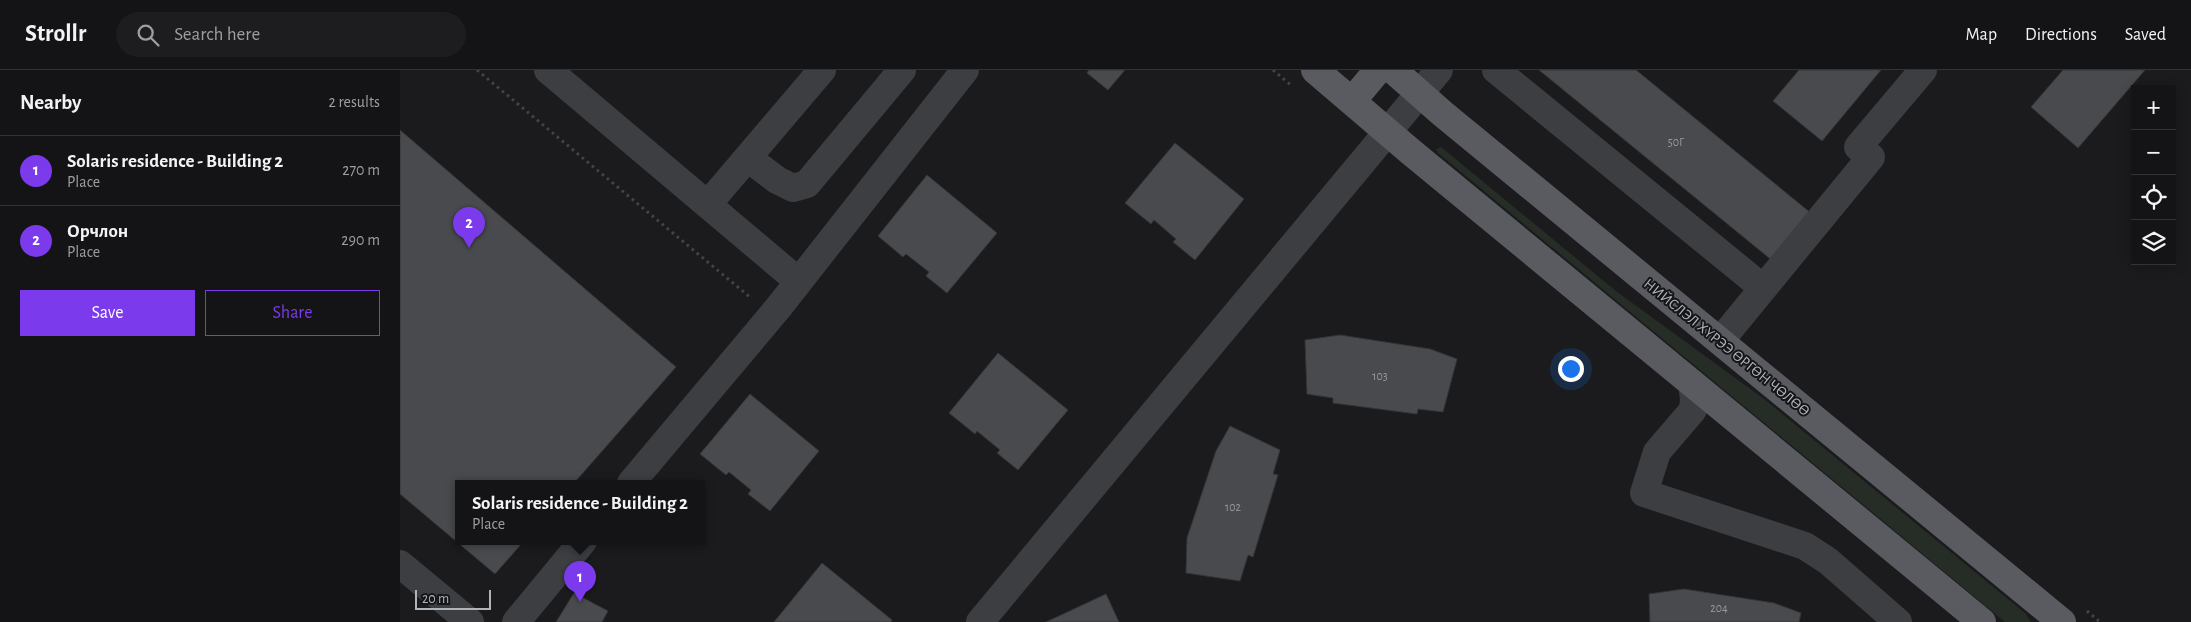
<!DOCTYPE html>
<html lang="en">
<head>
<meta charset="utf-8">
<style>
  :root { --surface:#141416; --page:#1d1d1f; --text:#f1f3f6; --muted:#9d9ea1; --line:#333335; --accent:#7c3aed }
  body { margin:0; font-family:"Alegreya Sans",sans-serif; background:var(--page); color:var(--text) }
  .controls { position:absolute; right:15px; top:15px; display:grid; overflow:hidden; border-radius:0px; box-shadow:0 2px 12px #0003 }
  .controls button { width:45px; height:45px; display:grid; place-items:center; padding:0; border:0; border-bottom:1px solid var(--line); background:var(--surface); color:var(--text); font:25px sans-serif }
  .scale { position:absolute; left:15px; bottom:12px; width:76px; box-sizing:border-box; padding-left:5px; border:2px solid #afb4bb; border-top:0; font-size:14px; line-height:18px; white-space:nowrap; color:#afb4bb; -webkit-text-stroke:4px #161618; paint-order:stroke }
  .you { position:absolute; left:1170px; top:298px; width:18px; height:18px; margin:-12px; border:4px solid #fff; border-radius:50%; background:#1a73e8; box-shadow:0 0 0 8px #1a73e833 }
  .badge { display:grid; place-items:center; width:32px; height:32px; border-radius:50%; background:var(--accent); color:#fff; font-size:16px; font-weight:700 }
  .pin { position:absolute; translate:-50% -41px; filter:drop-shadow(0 1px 2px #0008) }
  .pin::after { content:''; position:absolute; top:26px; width:18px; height:15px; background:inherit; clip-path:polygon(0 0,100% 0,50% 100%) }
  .popup { position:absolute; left:55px; top:410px; width:250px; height:65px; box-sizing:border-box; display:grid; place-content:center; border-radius:0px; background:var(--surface); filter:drop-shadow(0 1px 4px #0005); font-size:16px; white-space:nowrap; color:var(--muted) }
  .popup b { font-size:19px; color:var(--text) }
  .popup::after { content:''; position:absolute; left:50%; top:100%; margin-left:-10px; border:10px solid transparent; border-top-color:var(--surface) }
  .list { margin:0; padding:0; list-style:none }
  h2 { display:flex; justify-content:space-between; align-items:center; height:65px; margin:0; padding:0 20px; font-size:21px }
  h2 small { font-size:16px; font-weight:400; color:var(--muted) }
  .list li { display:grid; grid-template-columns:32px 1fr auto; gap:15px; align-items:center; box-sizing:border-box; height:70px; padding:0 20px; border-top:1px solid var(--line) }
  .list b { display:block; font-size:19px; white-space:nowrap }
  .list p { margin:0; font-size:16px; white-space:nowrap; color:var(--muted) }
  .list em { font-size:16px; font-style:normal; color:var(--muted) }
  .actions { display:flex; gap:10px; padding:15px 20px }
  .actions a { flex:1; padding:11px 0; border:1px solid var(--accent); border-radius:0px; text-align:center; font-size:18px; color:var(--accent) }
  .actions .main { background:var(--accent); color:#fff }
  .icon { flex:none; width:28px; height:28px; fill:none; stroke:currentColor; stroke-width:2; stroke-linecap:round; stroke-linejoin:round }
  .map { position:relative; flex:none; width:1791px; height:552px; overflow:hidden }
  header { display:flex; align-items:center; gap:30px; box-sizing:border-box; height:70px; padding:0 25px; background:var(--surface); border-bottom:1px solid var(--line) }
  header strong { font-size:24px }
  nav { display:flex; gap:28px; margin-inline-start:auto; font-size:18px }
  .search { width:350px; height:45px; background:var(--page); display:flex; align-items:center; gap:12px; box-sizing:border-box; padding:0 18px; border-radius:28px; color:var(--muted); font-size:19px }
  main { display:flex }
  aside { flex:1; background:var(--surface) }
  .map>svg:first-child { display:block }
</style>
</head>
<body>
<header>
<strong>Strollr</strong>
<div class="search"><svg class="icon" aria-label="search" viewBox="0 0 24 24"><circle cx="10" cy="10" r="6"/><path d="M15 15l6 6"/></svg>Search here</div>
<nav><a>Map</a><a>Directions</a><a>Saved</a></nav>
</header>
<main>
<aside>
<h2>Nearby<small>2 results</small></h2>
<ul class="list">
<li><span class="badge">1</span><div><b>Solaris residence - Building 2</b><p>Place</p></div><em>270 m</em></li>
<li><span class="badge">2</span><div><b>Орчлон</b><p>Place</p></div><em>290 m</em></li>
</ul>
<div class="actions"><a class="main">Save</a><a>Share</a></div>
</aside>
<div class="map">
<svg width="1791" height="552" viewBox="0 0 1791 552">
  <rect width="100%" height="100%" fill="#1b1b1d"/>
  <polygon fill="#252d26" points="1041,77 1216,221 1364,329 1625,543 1631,552 1605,552 1038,83 1036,79"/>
  <g fill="#484a4d" stroke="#353639">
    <polygon points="689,0 725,0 708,20 687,3"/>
    <polygon points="1139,0 1236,0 1412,144 1374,192"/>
    <polygon points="1399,0 1481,0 1422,71 1373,31"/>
    <polygon points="1663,0 1745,0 1678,78 1631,37"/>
    <polygon points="0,60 276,297 174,413 59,413 59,471 124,471 95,504 0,424"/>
    <polygon points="775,73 844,129 795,190 773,172 776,169 754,150 751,154 725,133"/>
    <polygon points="527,105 597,163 547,223 526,206 529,202 506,184 503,187 478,166"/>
    <polygon points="940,265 1030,279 1057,289 1043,342 1018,339 1017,344 933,333 933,328 907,324 905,270"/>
    <polygon points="598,283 668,340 618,400 597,383 600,380 577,361 575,364 549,343"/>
    <polygon points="350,324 419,381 370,441 348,424 351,420 329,402 326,405 300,384"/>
    <polygon points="830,356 880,380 873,404 878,405 853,487 848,485 840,511 786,503 787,468 816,381"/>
    <polygon points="422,493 492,550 491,552 374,552"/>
    <polygon points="1284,519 1374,533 1401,543 1399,552 1250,552 1249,524"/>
    <polygon points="174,523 208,541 202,552 156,552"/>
    <polygon points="706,524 719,552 646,552"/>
  </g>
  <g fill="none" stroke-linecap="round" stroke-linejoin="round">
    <g stroke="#434549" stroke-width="3" stroke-dasharray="2.5 4" stroke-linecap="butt">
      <polyline points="77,0 351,228"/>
      <polyline points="873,0 892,16"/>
      <polyline points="1687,541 1700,552"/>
    </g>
    <g stroke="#3c3e42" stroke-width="28">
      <polyline points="148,0 398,211"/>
      <polyline points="1096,0 1363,218"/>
      <polyline points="348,88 377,110 393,118 407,114 502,0"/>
      <polyline points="308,134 422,0"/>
      <polyline points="1320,271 1471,87 1458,77 1523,0"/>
      <polyline points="1292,313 1294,329 1293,340 1257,382 1244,423 1405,476 1428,491 1498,552"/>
      <polyline points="231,413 378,238 565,0"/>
      <polyline points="0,494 70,552"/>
      <polyline points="116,552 183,471"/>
      <polyline points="580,552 1039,0"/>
    </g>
    <g stroke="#595b60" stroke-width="28">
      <polyline points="915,0 1011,82 1582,552"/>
      <polyline points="993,0 1043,44 1662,552"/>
      <polyline points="952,31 978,0"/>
    </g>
  </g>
  <g text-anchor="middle" stroke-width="4" stroke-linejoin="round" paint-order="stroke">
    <g font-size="12" fill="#959aa0">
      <text x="1276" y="76">50Г</text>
      <text x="980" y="310">103</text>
      <text x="833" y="441">102</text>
      <text x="1319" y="542">204</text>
    </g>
    <g font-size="15" fill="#afb4bb" stroke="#161618">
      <text transform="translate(1327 277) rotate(39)" y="5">НИЙСЛЭЛ ХҮРЭЭ ӨРГӨН ЧӨЛӨӨ</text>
    </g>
  </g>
</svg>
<div class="controls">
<button>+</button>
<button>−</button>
<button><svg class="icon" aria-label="locate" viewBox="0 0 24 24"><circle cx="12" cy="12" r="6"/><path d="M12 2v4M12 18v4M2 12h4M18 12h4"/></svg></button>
<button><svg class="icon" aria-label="layers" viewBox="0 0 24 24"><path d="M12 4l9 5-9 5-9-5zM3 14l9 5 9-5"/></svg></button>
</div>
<div class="scale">20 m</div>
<div class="you"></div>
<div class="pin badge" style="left:180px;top:532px">1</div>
<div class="popup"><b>Solaris residence - Building 2</b>Place</div>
<div class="pin badge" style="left:69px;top:178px">2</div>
</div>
</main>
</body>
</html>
